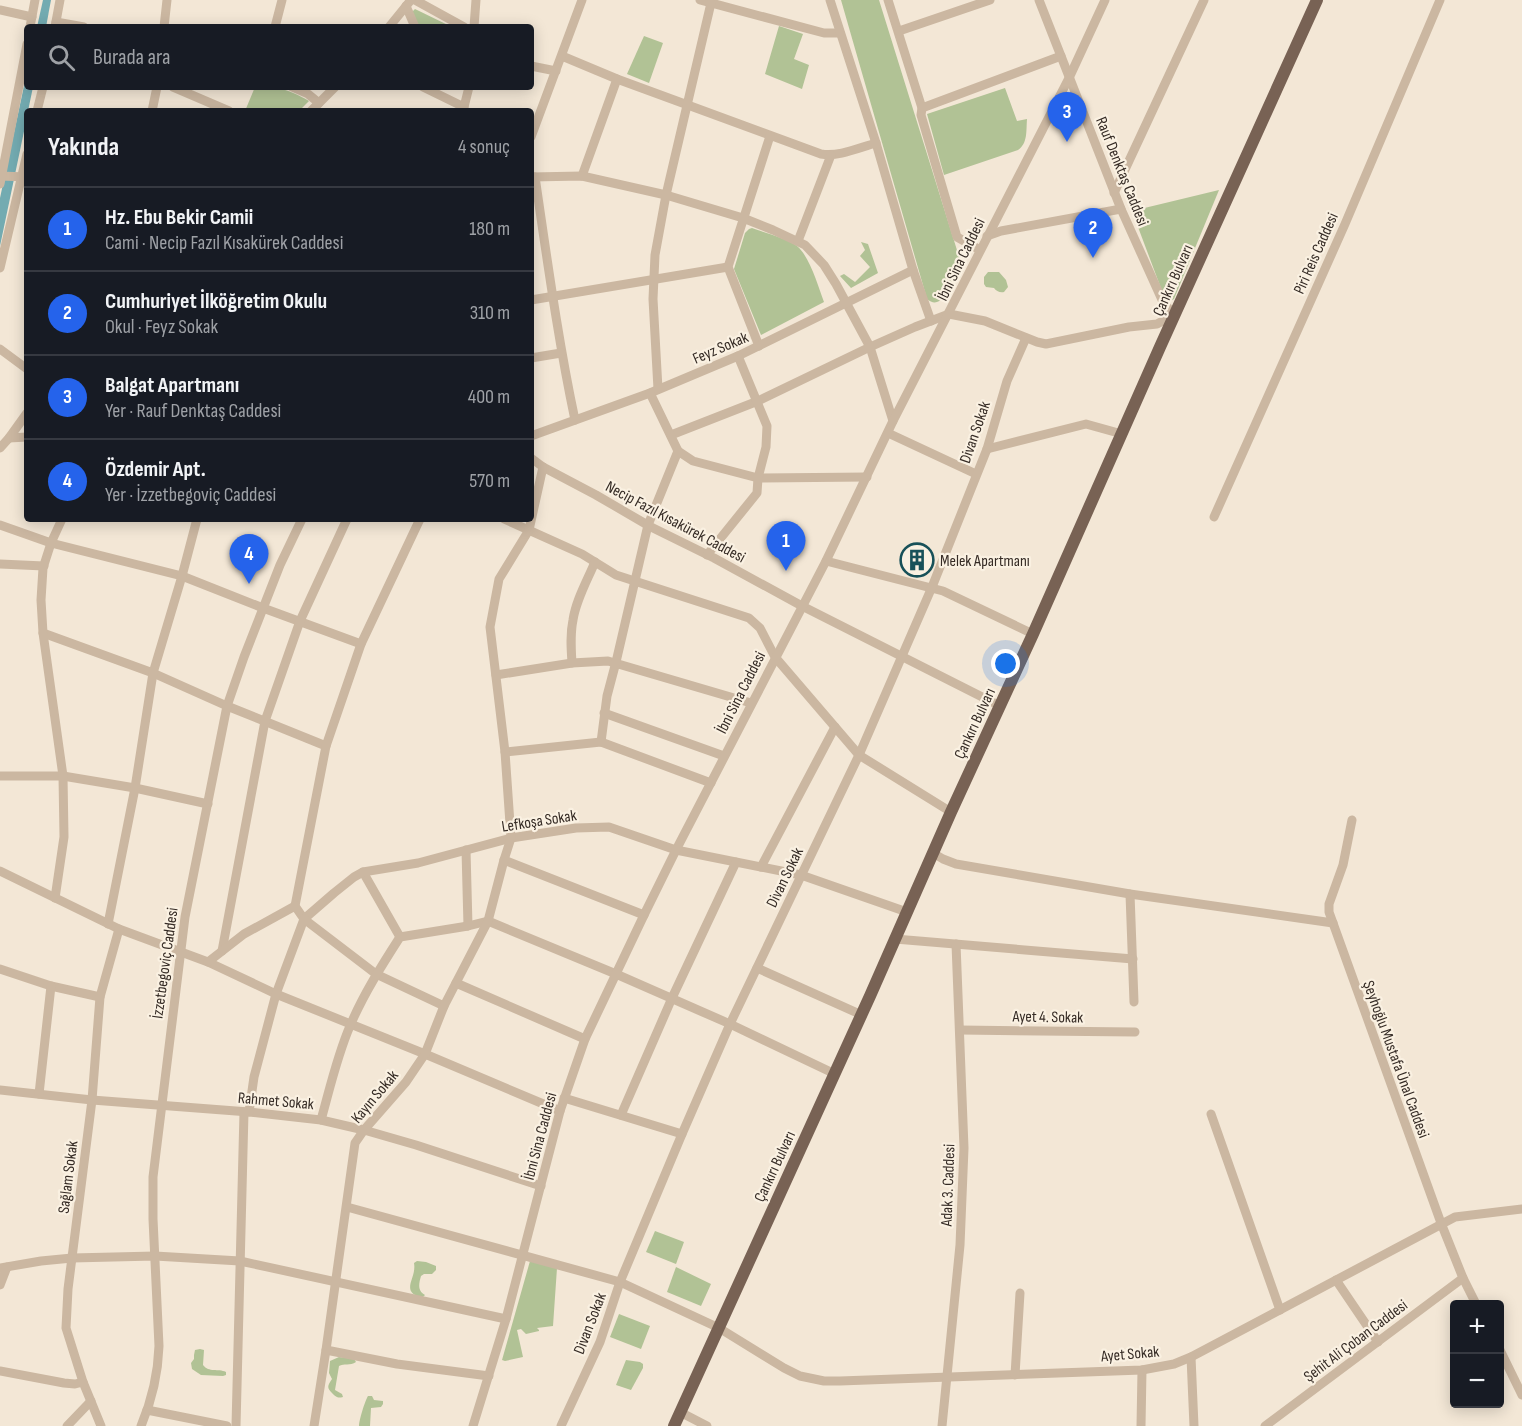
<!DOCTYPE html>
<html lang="tr">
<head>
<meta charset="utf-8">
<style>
  :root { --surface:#171b24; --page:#242831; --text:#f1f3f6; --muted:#9ea1a6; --line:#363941; --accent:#2563eb }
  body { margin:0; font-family:"Sofia Sans Condensed",sans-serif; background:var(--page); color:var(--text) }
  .controls { position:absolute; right:18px; bottom:18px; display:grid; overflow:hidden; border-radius:6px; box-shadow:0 3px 15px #0003 }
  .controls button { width:54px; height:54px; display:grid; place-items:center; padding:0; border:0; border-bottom:2px solid var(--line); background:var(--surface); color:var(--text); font:30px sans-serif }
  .you { position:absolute; left:1006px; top:664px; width:21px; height:21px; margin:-15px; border:4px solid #fff; border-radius:50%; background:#1a73e8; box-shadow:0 0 0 9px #1a73e833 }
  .badge { display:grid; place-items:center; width:39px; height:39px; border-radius:50%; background:var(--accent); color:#fff; font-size:20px; font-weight:700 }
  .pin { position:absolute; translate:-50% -50px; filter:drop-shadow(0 2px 3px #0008) }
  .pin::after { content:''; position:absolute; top:32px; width:21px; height:18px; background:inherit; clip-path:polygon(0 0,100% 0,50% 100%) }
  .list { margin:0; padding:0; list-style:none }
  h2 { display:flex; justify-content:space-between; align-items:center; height:78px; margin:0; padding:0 24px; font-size:26px }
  h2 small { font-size:20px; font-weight:400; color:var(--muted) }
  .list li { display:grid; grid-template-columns:39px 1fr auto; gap:18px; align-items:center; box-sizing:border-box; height:84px; padding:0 24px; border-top:2px solid var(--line) }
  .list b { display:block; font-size:22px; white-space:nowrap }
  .list p { margin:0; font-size:20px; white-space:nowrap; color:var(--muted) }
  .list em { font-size:20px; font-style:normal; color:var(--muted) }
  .icon { flex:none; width:33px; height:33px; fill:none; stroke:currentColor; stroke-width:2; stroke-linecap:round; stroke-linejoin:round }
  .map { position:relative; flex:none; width:1522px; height:1426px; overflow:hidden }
  .search { position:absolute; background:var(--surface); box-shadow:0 3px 15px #0003; left:24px; top:24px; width:510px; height:66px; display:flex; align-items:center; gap:15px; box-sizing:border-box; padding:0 21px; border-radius:6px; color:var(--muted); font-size:22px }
  .panel { position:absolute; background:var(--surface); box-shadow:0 3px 15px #0003; left:24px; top:108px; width:510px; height:414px; border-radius:6px }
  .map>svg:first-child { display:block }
</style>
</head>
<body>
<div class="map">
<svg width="1522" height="1426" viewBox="0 0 1522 1426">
  <rect width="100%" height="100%" fill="#f3e7d6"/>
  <g fill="#b1c295">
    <path d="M841 0H879L961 263C956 275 944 314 927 299Z"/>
    <polygon points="415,9 452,27 419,27 412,12"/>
    <polygon points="779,26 803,34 794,59 809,65 802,89 765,74"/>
    <polygon points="644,36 663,43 649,83 627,74"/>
    <path d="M255 87C279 87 288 89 309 101L299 111H245Z"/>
    <path d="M1005 88 1017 121 1027 119C1026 131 1028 143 1018 150L944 175 927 114Z"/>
    <polygon points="1219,190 1174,299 1170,301 1165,299 1132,211"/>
    <path d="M752 228C765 233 786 238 797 246 810 257 818 286 824 302L761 335 734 269 745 233 749 229Z"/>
    <polygon points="861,242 868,244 878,273 851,288 840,276 844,274 855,282 870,267 860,256 865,250"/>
    <path d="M988 272H999L1006 280 1008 287 1004 292C1000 293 996 291 994 288L986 287 984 284V277Z"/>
    <polygon points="655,1231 684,1242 676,1264 646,1252"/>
    <path d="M417 1261 426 1262 436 1266V1270L432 1274H424L421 1276C419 1283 417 1291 425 1295L422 1298C399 1291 417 1279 414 1263Z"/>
    <polygon points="530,1261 557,1268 553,1326 537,1328 539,1330 539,1331 526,1334 521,1329 517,1330 523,1357 505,1361 502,1360"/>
    <polygon points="676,1267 711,1284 701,1306 667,1292"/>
    <polygon points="619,1314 650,1326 641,1349 610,1337"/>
    <path d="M200 1349 204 1350 203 1365C209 1373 218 1368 226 1372V1375L223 1376 201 1375 192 1369 191 1363 194 1359V1355L195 1350Z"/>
    <path d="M339 1357 354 1359 356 1362C350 1366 344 1363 339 1366L335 1390 342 1394 343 1397C338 1398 337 1398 332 1393 327 1388 327 1386 332 1379L329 1373 330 1361Z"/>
    <polygon points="626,1360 640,1362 643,1364 643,1368 631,1390 616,1385"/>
    <path d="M368 1396H372L374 1400 383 1401V1404L381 1407 371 1408 370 1426H359C359 1420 365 1401 368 1396Z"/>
  </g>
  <g fill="#73abb1">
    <polygon points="43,0 51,0 46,27 37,27"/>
    <polygon points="27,72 27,87 33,87 28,111 27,111 27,117 0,246 0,198"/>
  </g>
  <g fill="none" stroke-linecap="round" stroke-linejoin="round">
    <g stroke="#cbb7a1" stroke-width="9">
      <polyline points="415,0 464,27"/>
      <polyline points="700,0 824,33 840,33"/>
      <polyline points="830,0 876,143 913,270 931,321"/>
      <polyline points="888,0 922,108 921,115 957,237 980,250"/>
      <polyline points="406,6 415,27"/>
      <polyline points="0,10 32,17"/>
      <polyline points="56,22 84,27"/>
      <polyline points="30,27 35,0"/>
      <polyline points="55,27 60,0"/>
      <polyline points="164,27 167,0"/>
      <polyline points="275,27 282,0"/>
      <polyline points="389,27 411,0"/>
      <polyline points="474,27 476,0"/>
      <polyline points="899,31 990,0"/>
      <path d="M562 56 617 79 821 154C839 157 858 148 876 143"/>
      <polyline points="531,66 556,71"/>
      <polyline points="173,87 229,111"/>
      <polyline points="292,87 308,94 319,103"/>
      <polyline points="423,87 464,107"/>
      <polyline points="922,108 1061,56"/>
      <polyline points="37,111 43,87"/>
      <polyline points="152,111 157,87"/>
      <polyline points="311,111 335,87"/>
      <polyline points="463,111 469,87"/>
      <polyline points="531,137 582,0"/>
      <polyline points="0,176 27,177"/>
      <polyline points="582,176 617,79"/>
      <polyline points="531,177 582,176 666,195 743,218 773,230 805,245 824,265 836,284 870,347 893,421"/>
      <path d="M535 177C547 258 558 340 575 420"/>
      <polyline points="0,184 27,44"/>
      <polyline points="1114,193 1204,0"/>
      <polyline points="987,236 1001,231 1121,209"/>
      <polyline points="798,241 831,155"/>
      <polyline points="0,268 27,154"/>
      <polyline points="531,300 728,267"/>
      <polyline points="759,346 728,267 770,136"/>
      <polyline points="0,349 27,369"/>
      <polyline points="531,358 561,353"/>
      <polyline points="658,389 653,299 655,255 666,195 711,3"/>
      <polyline points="888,433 976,474"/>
      <polyline points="671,435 758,401 870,347 915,327 949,314 985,321 1037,342 1046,344 1129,327 1157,324 1174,315 1163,302 1121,209 1039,0"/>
      <polyline points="531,436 650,393 738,356 913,270"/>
      <polyline points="9,438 27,437"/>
      <polyline points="0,448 9,438 27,413"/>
      <polyline points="987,449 1086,424 1122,434"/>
      <polyline points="678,451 693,461 758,478 867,477"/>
      <polyline points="531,458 543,467 596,495 651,527 714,558 802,606 1000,706"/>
      <polyline points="1214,517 1345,224 1440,0"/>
      <polyline points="504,519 582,554 616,575 749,618 760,628 775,657 859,755 951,812"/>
      <polyline points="0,525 51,543 182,576 263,608 361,644"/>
      <polyline points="707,555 757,493 758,478 766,447 767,426 738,356"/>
      <polyline points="826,561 943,591 1033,634"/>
      <polyline points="0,564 44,566"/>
      <polyline points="43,633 153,673 227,706 326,746"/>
      <path d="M572 663C571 648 570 634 573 620 576 600 587 581 595 562"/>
      <polyline points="496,675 572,663 608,661 751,703"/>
      <polyline points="604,713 724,756"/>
      <polyline points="601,742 607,696 616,662 648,525 678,451 650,393"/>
      <polyline points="505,752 601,742 711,783"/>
      <polyline points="0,776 63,776 135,788 208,804"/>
      <polyline points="1352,820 1343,865 1329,904 1329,912 1441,1223 1463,1278 1476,1304"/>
      <polyline points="466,850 468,926"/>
      <polyline points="933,853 943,859 956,864 1130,894 1333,923"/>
      <polyline points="504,860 644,915"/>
      <polyline points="761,867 835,727"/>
      <polyline points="0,871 119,929 208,962 276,994 425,1054 560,1111"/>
      <polyline points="363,872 400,937"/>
      <polyline points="1130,894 1134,1002"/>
      <polyline points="55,898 64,837 63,776 43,633 41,600 43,568 51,543 62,519"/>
      <polyline points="295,906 326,746 361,644 420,519"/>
      <polyline points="108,924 135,788 153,673 182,576 197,519"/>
      <polyline points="895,939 1133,959"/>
      <polyline points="222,951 265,721 300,621 347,519"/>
      <polyline points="208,962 244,934 295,906 304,919 334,893 354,877 363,872 418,863 511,838 576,828 609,827 676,850 801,875 907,912"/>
      <polyline points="757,968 862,1015"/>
      <polyline points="0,969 51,986 100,997"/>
      <polyline points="456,983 585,1039"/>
      <polyline points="960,1030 1135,1032"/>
      <polyline points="0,1090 92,1100 249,1112 321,1120 364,1130 416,1145 541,1186"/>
      <polyline points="39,1094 51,986"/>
      <polyline points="564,1098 682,1134"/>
      <polyline points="249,1112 254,1077 276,994 304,919 376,974 444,1006"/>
      <polyline points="1211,1114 1280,1310"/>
      <polyline points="621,1115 672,998 736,862"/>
      <path d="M321 1120C330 1088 337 1056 350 1026 363 995 382 965 400 937L468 926 488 921 616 974 730 1024 835 1074"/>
      <polyline points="347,1207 620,1282 719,1328 784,1368 800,1376 824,1381 840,1381 1142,1370 1174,1364 1191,1357 1455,1217 1522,1209"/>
      <polyline points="0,1268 41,1261 72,1258 155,1256 240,1261 506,1319"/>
      <polyline points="1336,1280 1378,1342"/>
      <polyline points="0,1285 7,1267"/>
      <polyline points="326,1350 397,1364 489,1376"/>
      <polyline points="1500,1350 1522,1395"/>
      <polyline points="1191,1357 1194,1426"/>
      <polyline points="0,1371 64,1383 75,1384 83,1382"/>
      <polyline points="1015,1375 1020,1293"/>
      <polyline points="147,1410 227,1426"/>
      <polyline points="680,1412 707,1426"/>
      <polyline points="67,1426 91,1401"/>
      <polyline points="101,1426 83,1382 66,1328 68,1289 92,1100 100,997 119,929"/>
      <path d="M141 1426C152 1400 158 1375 159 1346L153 1219V1177L185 917 227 706 244 657 280 565 302 519"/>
      <polyline points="236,1426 244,1112"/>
      <polyline points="314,1426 326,1350 355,1143 364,1130 406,1082 425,1054 444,1006 488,921 504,860 511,838 505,752 490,627 499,579 529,530 543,467"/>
      <polyline points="473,1426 506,1319 560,1111 585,1039 644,915 676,850 826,561 893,421 1069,78 1105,0"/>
      <polyline points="561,1426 600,1342 620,1282 682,1134 730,1024 859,755 932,587 987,449 1007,381 1026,338"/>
      <polyline points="942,1426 960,1245 964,1148 956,944"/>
      <polyline points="1141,1426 1142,1370"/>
      <polyline points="1265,1426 1463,1278"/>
    </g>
    <polyline stroke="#786254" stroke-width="12" points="674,1426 870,996 951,812 1033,634 1160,347 1317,0"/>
  </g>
  <defs>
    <g id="building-ring" transform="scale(1.725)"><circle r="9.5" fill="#faf1e2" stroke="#185159" stroke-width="1.5"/><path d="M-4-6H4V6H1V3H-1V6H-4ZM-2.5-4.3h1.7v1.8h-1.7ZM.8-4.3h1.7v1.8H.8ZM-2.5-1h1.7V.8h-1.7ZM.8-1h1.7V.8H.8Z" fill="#185159"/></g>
  </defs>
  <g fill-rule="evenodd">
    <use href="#building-ring" x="917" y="560"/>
  </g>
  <g text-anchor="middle" stroke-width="4.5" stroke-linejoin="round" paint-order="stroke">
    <g font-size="16" fill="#352b25" stroke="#faf1e2">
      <text transform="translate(1123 171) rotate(68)" y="6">Rauf Denktaş Caddesi</text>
      <text transform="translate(1315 253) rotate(-66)" y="6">Piri Reis Caddesi</text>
      <text transform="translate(960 259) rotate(-64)" y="6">İbni Sina Caddesi</text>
      <text transform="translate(1172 280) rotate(-66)" y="6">Çankırı Bulvarı</text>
      <text transform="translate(720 347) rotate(-23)" y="6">Feyz Sokak</text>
      <text transform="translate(974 432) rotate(-71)" y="6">Divan Sokak</text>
      <text transform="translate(676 521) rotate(28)" y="6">Necip Fazıl Kısakürek Caddesi</text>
      <text transform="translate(740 692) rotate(-63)" y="6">İbni Sina Caddesi</text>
      <text transform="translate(974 723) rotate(-65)" y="6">Çankırı Bulvarı</text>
      <text transform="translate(539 820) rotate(-9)" y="6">Lefkoşa Sokak</text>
      <text transform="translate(784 877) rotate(-64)" y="6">Divan Sokak</text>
      <text transform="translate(164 963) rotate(-82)" y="6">İzzetbegoviç Caddesi</text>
      <text transform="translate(1048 1016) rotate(1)" y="6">Ayet 4. Sokak</text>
      <text transform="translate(1397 1059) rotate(70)" y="6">Şeyhoğlu Mustafa Ünal Caddesi</text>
      <text transform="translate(374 1096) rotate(-50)" y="6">Kayın Sokak</text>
      <text transform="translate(276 1100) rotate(5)" y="6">Rahmet Sokak</text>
      <text transform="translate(539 1136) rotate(-75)" y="6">İbni Sina Caddesi</text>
      <text transform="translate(774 1166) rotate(-65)" y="6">Çankırı Bulvarı</text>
      <text transform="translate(67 1177) rotate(-83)" y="6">Sağlam Sokak</text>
      <text transform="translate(947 1185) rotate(-88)" y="6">Adak 3. Caddesi</text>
      <text transform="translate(589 1323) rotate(-69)" y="6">Divan Sokak</text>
      <text transform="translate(1355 1340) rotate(-37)" y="6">Şehit Ali Çoban Caddesi</text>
      <text transform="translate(1130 1353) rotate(-5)" y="6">Ayet Sokak</text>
    </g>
    <g font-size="16" fill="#352b25" stroke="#faf1e2" text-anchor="start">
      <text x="940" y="566">Melek Apartmanı</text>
    </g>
  </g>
</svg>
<div class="controls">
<button>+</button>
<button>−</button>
</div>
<div class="you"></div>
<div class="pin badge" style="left:786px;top:571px">1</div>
<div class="pin badge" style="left:1093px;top:258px">2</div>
<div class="pin badge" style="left:1067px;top:142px">3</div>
<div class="pin badge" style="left:249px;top:584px">4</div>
<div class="search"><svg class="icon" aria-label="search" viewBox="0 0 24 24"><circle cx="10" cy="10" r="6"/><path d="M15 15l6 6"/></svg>Burada ara</div>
<section class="panel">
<h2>Yakında<small>4 sonuç</small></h2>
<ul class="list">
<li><span class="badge">1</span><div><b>Hz. Ebu Bekir Camii</b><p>Cami · Necip Fazıl Kısakürek Caddesi</p></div><em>180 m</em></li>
<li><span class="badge">2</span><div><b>Cumhuriyet İlköğretim Okulu</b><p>Okul · Feyz Sokak</p></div><em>310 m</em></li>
<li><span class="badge">3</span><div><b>Balgat Apartmanı</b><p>Yer · Rauf Denktaş Caddesi</p></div><em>400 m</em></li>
<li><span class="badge">4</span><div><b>Özdemir Apt.</b><p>Yer · İzzetbegoviç Caddesi</p></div><em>570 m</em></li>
</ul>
</section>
</div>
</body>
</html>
